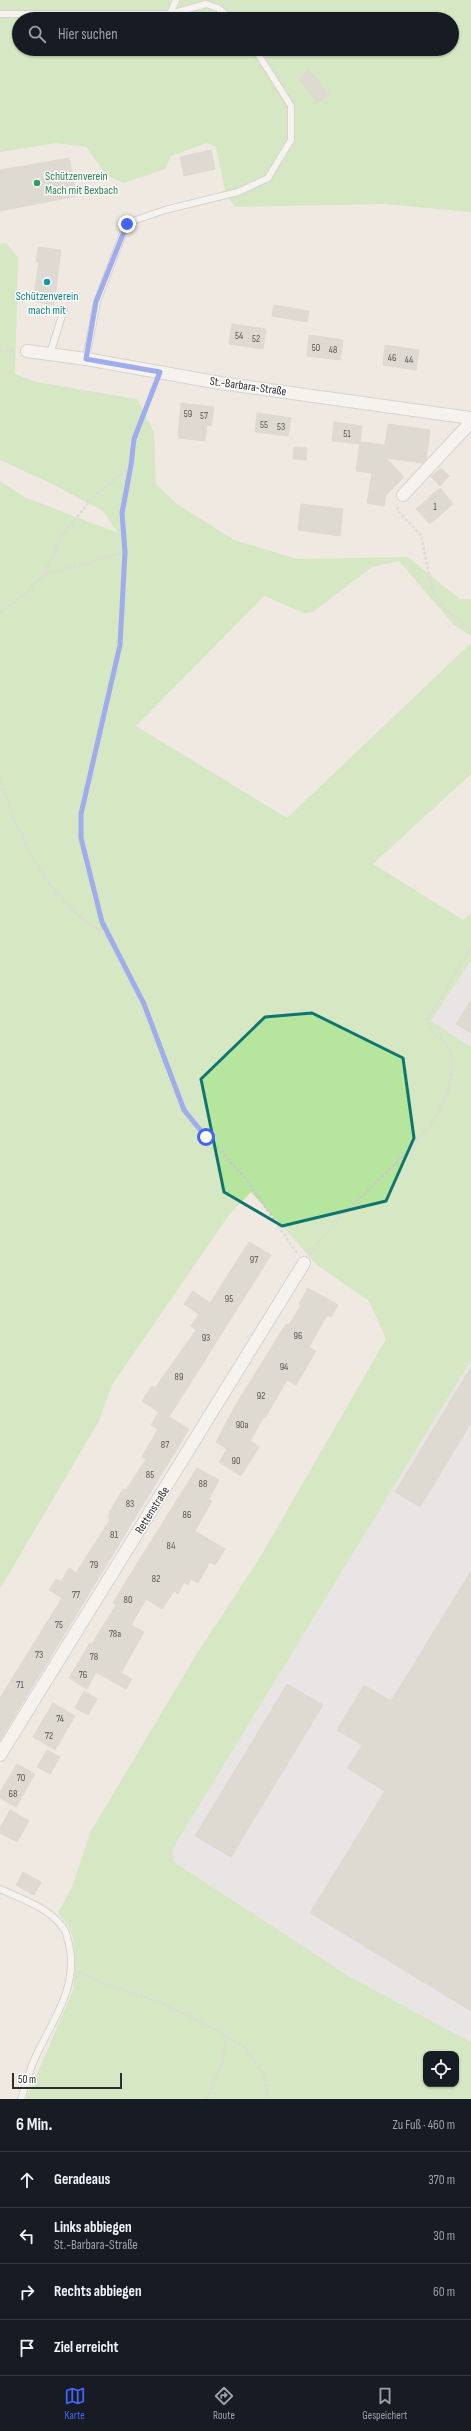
<!DOCTYPE html>
<html lang="de">
<head>
<meta charset="utf-8">
<style>
  :root { --surface:#171b24; --page:#242831; --text:#f1f3f6; --muted:#9ea1a6; --line:#363941; --accent:#4264fb }
  body { margin:0; font-family:"Sofia Sans Condensed",sans-serif; background:var(--page); color:var(--text) }
  .controls { position:absolute; right:12px; bottom:12px; display:grid; overflow:hidden; border-radius:8px; box-shadow:0 1px 3px #0004 }
  .controls button { width:36px; height:36px; display:grid; place-items:center; padding:0; border:0; border-bottom:1px solid var(--line); background:var(--surface); color:var(--text); font:20px sans-serif }
  .scale { position:absolute; left:12px; bottom:10px; width:110px; box-sizing:border-box; padding-left:4px; border:2px solid #2e2e2e; border-top:0; font-size:11px; line-height:14px; white-space:nowrap; color:#2e2e2e; -webkit-text-stroke:3px #fff; paint-order:stroke }
  .stop { position:absolute; width:12px; height:12px; margin:-9px; border:3px solid #4264fb; border-radius:50%; background:#fff }
  .stop.end { background:#4264fb; border-color:#fff; box-shadow:0 1px 4px #0008 }
  .list { margin:0; padding:0; list-style:none }
  h2 { display:flex; justify-content:space-between; align-items:center; height:52px; margin:0; padding:0 16px; font-size:17px }
  h2 small { font-size:13px; font-weight:400; color:var(--muted) }
  .list li { display:grid; grid-template-columns:26px 1fr auto; gap:12px; align-items:center; box-sizing:border-box; height:56px; padding:0 16px; border-top:1px solid var(--line) }
  .list b { display:block; font-size:15px; white-space:nowrap }
  .list p { margin:0; font-size:13px; white-space:nowrap; color:var(--muted) }
  .list em { font-size:13px; font-style:normal; color:var(--muted) }
  .icon { flex:none; width:22px; height:22px; fill:none; stroke:currentColor; stroke-width:2; stroke-linecap:round; stroke-linejoin:round }
  .map { position:relative; flex:none; width:471px; height:2099px; overflow:hidden }
  .search { position:absolute; background:var(--surface); box-shadow:0 1px 3px #0004; left:12px; right:12px; top:12px; height:44px; display:flex; align-items:center; gap:10px; box-sizing:border-box; padding:0 14px; border-radius:22px; color:var(--muted); font-size:15px }
  .sheet { height:276px; background:var(--surface) }
  nav { display:flex; justify-content:space-around; align-items:center; box-sizing:border-box; height:56px; border-top:1px solid var(--line); background:var(--surface); font-size:11px; color:var(--muted) }
  nav a { display:grid; justify-items:center; gap:2px }
  nav .on { color:var(--accent) }
  .map>svg:first-child { display:block }
</style>
</head>
<body>
<div class="map">
<svg width="471" height="2099" viewBox="0 0 471 2099">
  <rect width="100%" height="100%" fill="#efe9e1"/>
  <g fill="#e3e1e8">
    <polygon points="471,960 471,1047 431,1022"/>
    <polygon points="471,1360 471,2042 350,1977 174,1862 172,1850"/>
  </g>
  <g fill="#b6e59e" fill-rule="evenodd">
    <path d="M0 0H471V212L385 204 235 207 226 195 216 147 207 143 171 156 165 169 124 183 106 175 86 147 56 143 0 152ZM19 19H452V49H19Z"/>
    <path d="M6 243 18 257 15 374 36 382 137 399 154 432 156 484 177 504 234 540 297 559 408 557 460 599H471V636L454 625 399 561 372 567 313 612 305 613 264 596 136 726 287 818 471 643V774L373 864 463 920 471 913V960L431 1021 471 1047V1360L172 1850 174 1862 350 1977 471 2042V2099H26L73 1991 75 1963 73 1937 68 1925 58 1913 72 1887 91 1831 196 1655 259 1559 386 1339 369 1301 317 1265 251 1192 229 1215 112 1385 99 1421 0 1589V481L24 497 118 533 103 511 52 484 0 460V244ZM426 2054H456V2084H426Z"/>
  </g>
  <g fill="#cbc7bf" stroke="#cbc5ba">
    <polygon points="309,70 329,94 318,103 299,79"/>
    <polygon points="211,150 215,169 184,176 180,157"/>
    <polygon points="69,158 77,196 0,211 0,170"/>
    <polygon points="38,247 61,250 54,305 33,301 39,262 36,261"/>
    <polygon points="274,305 309,311 307,322 272,316"/>
    <polygon points="232,324 266,329 263,349 229,344"/>
    <polygon points="309,335 343,340 340,360 307,356"/>
    <polygon points="385,345 419,350 416,370 383,365"/>
    <polygon points="181,403 214,407 211,426 207,425 205,441 178,438"/>
    <polygon points="257,413 291,418 288,436 255,432"/>
    <polygon points="334,422 362,426 360,444 332,441"/>
    <polygon points="388,424 430,430 426,460 423,463 386,458 404,477 386,495 384,506 367,503 372,473 356,471 360,442 385,445"/>
    <polygon points="294,447 307,448 306,460 293,459"/>
    <polygon points="441,468 449,476 440,486 431,477"/>
    <polygon points="440,488 453,504 430,524 416,509"/>
    <polygon points="301,504 343,509 340,536 298,530"/>
    <polygon points="471,1000 471,1033 456,1024"/>
    <polygon points="249,1242 271,1255 169,1417 189,1429 0,1740 0,1698 62,1598 49,1590 56,1579 61,1582 69,1568 76,1573 110,1520 108,1518 110,1511 123,1489 126,1490 146,1459 142,1457 158,1429 151,1425 159,1412 142,1401 152,1386 155,1388 196,1330 191,1326 199,1314 184,1304 193,1291 210,1303"/>
    <polygon points="308,1288 338,1305 331,1317 327,1315 309,1347 316,1351 296,1385 287,1380 265,1418 264,1417 250,1441 259,1447 241,1476 219,1462 227,1449 216,1442 235,1406 286,1324 289,1325 301,1305 299,1304"/>
    <polygon points="471,1367 471,1423 420,1507 395,1492"/>
    <polygon points="197,1468 219,1480 209,1499 212,1501 195,1531 225,1549 215,1565 210,1562 198,1583 191,1579 188,1585 184,1582 178,1594 174,1591 162,1609 146,1599 131,1625 144,1632 121,1673 132,1679 126,1689 96,1672 87,1689 69,1678 90,1643 92,1644 116,1605 113,1603 123,1586"/>
    <polygon points="471,1571 471,2011 310,1913 385,1791 347,1768 362,1745 337,1730 364,1685 391,1701"/>
    <polygon points="287,1684 323,1705 231,1857 195,1836"/>
    <polygon points="84,1691 97,1699 88,1715 75,1708"/>
    <polygon points="53,1703 75,1716 55,1750 33,1737"/>
    <polygon points="47,1750 60,1757 50,1774 37,1767"/>
    <polygon points="17,1764 35,1774 16,1807 0,1798 0,1792"/>
    <polygon points="10,1810 29,1821 17,1842 0,1833 0,1828"/>
    <polygon points="23,1872 41,1882 34,1895 16,1885"/>
  </g>
  <g fill="none" stroke-linecap="round" stroke-linejoin="round">
    <g stroke="#b4b7c1" stroke-width="8">
      <g id="lane">
        <polyline points="0,14 170,14 206,4 218,8 232,19"/>
        <polyline points="170,14 176,0"/>
        <polyline points="50,354 64,309"/>
        <polyline points="86,359 97,302 127,223 165,210 238,192 268,178 291,140 291,106 255,49"/>
        <path d="M0 1889C22 1899 50 1908 64 1929 67 1933 67 1939 69 1944 79 1987 52 2021 35 2058 29 2071 26 2086 21 2099"/>
      </g>
    </g>
    <g stroke="#b4b7c1" stroke-width="14">
      <g id="street">
        <polyline points="27,351 86,359 220,383 471,418"/>
        <polyline points="403,495 471,422"/>
        <polyline points="0,1755 304,1263"/>
      </g>
    </g>
    <g stroke="#c9c9c9" stroke-width="2.5" stroke-dasharray="3 2" stroke-linecap="butt">
      <polyline points="0,351 14,351"/>
      <polyline points="155,384 134,439 131,465 122,513 125,552 120,645 81,814 81,838 102,922 144,1004 184,1110 246,1179 297,1253"/>
      <polyline points="398,507 397,510 421,535 433,594 444,608 471,630"/>
      <polyline points="45,575 125,552"/>
      <polyline points="0,612 20,597 44,575 63,534 94,496 131,466"/>
      <path d="M0 778C15 828 35 874 74 911 84 921 97 928 108 937"/>
      <path d="M310 1254C348 1199 421 1154 447 1095 451 1085 452 1071 452 1059 451 1040 431 1037 427 1020L471 947"/>
      <polyline points="79,1972 100,1982 162,2003 212,2028 244,2047 263,2073 267,2087 266,2099"/>
      <polyline points="207,2099 222,2064 226,2037"/>
    </g>
    <use href="#lane" stroke="#fff" stroke-width="6"/>
    <use href="#street" stroke="#fff" stroke-width="12"/>
  </g>
  <g fill="none" stroke-linecap="round" stroke-linejoin="round">
    <polyline stroke="#4264fb" stroke-width="5" points="127,224 96,302 86,359 160,372 134,439 131,465 122,513 125,552 120,645 81,814 81,838 102,922 144,1004 184,1110 206,1137"/>
  </g>
  <path d="M0 0H471V2099H0ZM312 1013 403 1058 414 1138 386 1201 282 1226 224 1192 201 1079 265 1017Z" fill="#efe9e1" fill-opacity=".55" fill-rule="evenodd"/>
  <path fill="none" stroke="#0f766e" stroke-width="3" stroke-linejoin="round" d="M312 1013 403 1058 414 1138 386 1201 282 1226 224 1192 201 1079 265 1017Z"/>
  <circle fill="#2e9e5b" stroke="#fff" stroke-width="1.5" cx="37" cy="183" r="4"/>
  <circle fill="#0f9aa8" stroke="#fff" stroke-width="1.5" cx="47" cy="282" r="4"/>
  <g text-anchor="middle" stroke-width="3" stroke-linejoin="round" paint-order="stroke">
    <g font-size="10" fill="#555452">
      <text x="239" y="339">54</text>
      <text x="256" y="342">52</text>
      <text x="316" y="351">50</text>
      <text x="333" y="353">48</text>
      <text x="392" y="361">46</text>
      <text x="409" y="363">44</text>
      <text x="188" y="417">59</text>
      <text x="204" y="419">57</text>
      <text x="264" y="428">55</text>
      <text x="281" y="430">53</text>
      <text x="347" y="437">51</text>
      <text x="435" y="510">1</text>
      <text x="254" y="1263">97</text>
      <text x="229" y="1302">95</text>
      <text x="298" y="1339">96</text>
      <text x="206" y="1341">93</text>
      <text x="284" y="1370">94</text>
      <text x="179" y="1380">89</text>
      <text x="261" y="1399">92</text>
      <text x="242" y="1428">90a</text>
      <text x="165" y="1448">87</text>
      <text x="236" y="1464">90</text>
      <text x="150" y="1478">85</text>
      <text x="203" y="1487">88</text>
      <text x="130" y="1507">83</text>
      <text x="187" y="1518">86</text>
      <text x="114" y="1538">81</text>
      <text x="171" y="1549">84</text>
      <text x="94" y="1568">79</text>
      <text x="156" y="1582">82</text>
      <text x="76" y="1598">77</text>
      <text x="128" y="1603">80</text>
      <text x="59" y="1628">75</text>
      <text x="115" y="1637">78a</text>
      <text x="39" y="1658">73</text>
      <text x="94" y="1660">78</text>
      <text x="83" y="1678">76</text>
      <text x="20" y="1688">71</text>
      <text x="60" y="1722">74</text>
      <text x="49" y="1739">72</text>
      <text x="21" y="1781">70</text>
      <text x="13" y="1797">68</text>
    </g>
    <g font-size="12" fill="#27864d" stroke="#fff" text-anchor="start">
      <text x="45" y="180">Schützenverein<tspan x="45" dy="14">Mach mit Bexbach</tspan></text>
    </g>
    <g font-size="12" fill="#0d838f" stroke="#fff">
      <text x="47" y="300">Schützenverein<tspan x="47" dy="14">mach mit</tspan></text>
    </g>
    <g font-size="12" fill="#2e2e2e" stroke="#fff">
      <text transform="translate(248 386) rotate(8)" y="4">St.-Barbara-Straße</text>
      <text transform="translate(152 1510) rotate(-58)" y="4">Rettenstraße</text>
    </g>
  </g>
</svg>
<div class="controls">
<button><svg class="icon" aria-label="locate" viewBox="0 0 24 24"><circle cx="12" cy="12" r="6"/><path d="M12 2v4M12 18v4M2 12h4M18 12h4"/></svg></button>
</div>
<div class="scale">50 m</div>
<div class="stop" style="left:206px;top:1137px"></div>
<div class="stop end" style="left:127px;top:224px"></div>
<div class="search"><svg class="icon" aria-label="search" viewBox="0 0 24 24"><circle cx="10" cy="10" r="6"/><path d="M15 15l6 6"/></svg>Hier suchen</div>
</div>
<section class="sheet">
<h2>6 Min.<small>Zu Fuß · 460 m</small></h2>
<ul class="list">
<li><svg class="icon" aria-label="ahead" viewBox="0 0 24 24"><path d="M12 20V5M6 11l6-6 6 6"/></svg><div><b>Geradeaus</b></div><em>370 m</em></li>
<li><svg class="icon" aria-label="left" viewBox="0 0 24 24"><path d="M17 20v-9H6M10 6l-5 5 5 5"/></svg><div><b>Links abbiegen</b><p>St.-Barbara-Straße</p></div><em>30 m</em></li>
<li><svg class="icon" aria-label="right" viewBox="0 0 24 24"><path d="M7 20v-9h11M14 6l5 5-5 5"/></svg><div><b>Rechts abbiegen</b></div><em>60 m</em></li>
<li><svg class="icon" aria-label="arrive" viewBox="0 0 24 24"><path d="M6 21V4h12l-3 4 3 4H6"/></svg><div><b>Ziel erreicht</b></div></li>
</ul>
</section>
<nav>
<a class="on"><svg class="icon" aria-label="map" viewBox="0 0 24 24"><path d="M3 6l6-2 6 2 6-2v14l-6 2-6-2-6 2zM9 4v14M15 6v14"/></svg>Karte</a>
<a><svg class="icon" aria-label="directions" viewBox="0 0 24 24"><path d="M12 3l9 9-9 9-9-9zM9 14v-3h6M13 9l2 2-2 2"/></svg>Route</a>
<a><svg class="icon" aria-label="saved" viewBox="0 0 24 24"><path d="M7 4h10v16l-5-4-5 4z"/></svg>Gespeichert</a>
</nav>
</body>
</html>
